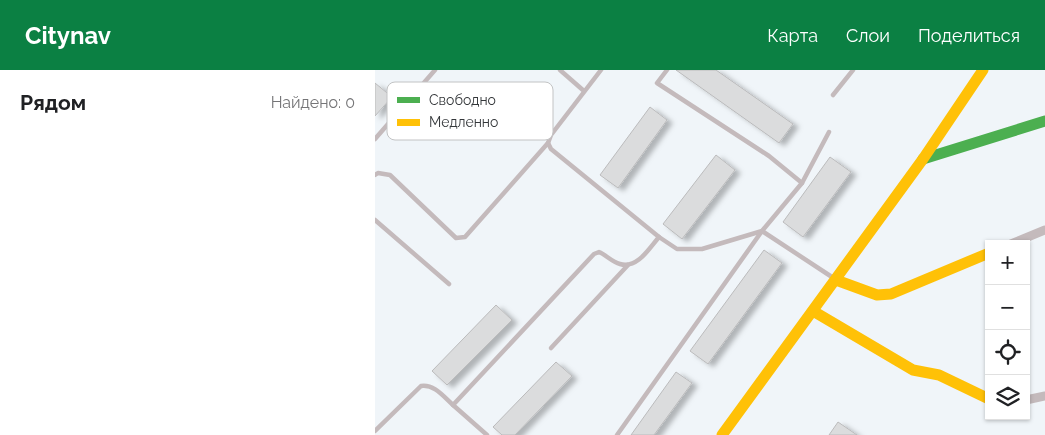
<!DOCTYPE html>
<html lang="ru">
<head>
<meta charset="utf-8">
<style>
  :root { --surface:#fff; --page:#f6f6f6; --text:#202124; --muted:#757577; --line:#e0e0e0; --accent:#0b8043 }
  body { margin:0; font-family:Raleway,sans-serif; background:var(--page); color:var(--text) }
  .controls { position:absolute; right:15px; bottom:15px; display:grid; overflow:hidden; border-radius:0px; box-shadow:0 1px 4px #0004 }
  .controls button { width:45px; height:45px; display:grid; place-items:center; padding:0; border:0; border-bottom:1px solid var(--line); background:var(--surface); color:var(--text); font:25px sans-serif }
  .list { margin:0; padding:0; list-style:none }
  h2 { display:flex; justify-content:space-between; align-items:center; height:65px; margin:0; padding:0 20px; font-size:21px }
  h2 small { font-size:16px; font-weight:400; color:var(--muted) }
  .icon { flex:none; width:28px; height:28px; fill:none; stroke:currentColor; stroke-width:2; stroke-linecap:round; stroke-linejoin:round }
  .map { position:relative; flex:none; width:670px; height:365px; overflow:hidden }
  header { display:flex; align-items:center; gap:30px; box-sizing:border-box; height:70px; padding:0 25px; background:var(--accent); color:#fff }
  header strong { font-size:24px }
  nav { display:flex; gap:28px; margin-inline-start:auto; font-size:18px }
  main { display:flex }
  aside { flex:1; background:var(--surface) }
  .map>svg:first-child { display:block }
</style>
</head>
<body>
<header>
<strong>Citynav</strong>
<nav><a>Карта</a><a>Слои</a><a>Поделиться</a></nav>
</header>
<main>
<aside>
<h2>Рядом<small>Найдено: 0</small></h2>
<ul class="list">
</ul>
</aside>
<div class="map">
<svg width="670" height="365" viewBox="0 0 670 365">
  <defs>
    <filter id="shadow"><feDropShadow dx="5.5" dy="3" stdDeviation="2.5" flood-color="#0004"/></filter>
  </defs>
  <rect width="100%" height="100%" fill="#f0f5f9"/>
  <g fill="#dbdcdd" stroke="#bbbbbc" filter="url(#shadow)">
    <polygon points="301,0 341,0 418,54 404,73"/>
    <polygon points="0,13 17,27 0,46"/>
    <polygon points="275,37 292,50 243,118 225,105"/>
    <polygon points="341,85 360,100 307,169 288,154"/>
    <polygon points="455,87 476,102 428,167 408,152"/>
    <polygon points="389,180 407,193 333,294 315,281"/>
    <polygon points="121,235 137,250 72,315 57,301"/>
    <polygon points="181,292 197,306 140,365 127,365 118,357"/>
    <polygon points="301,302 317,313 279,365 256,365"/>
    <polygon points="463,352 482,365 454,365"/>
  </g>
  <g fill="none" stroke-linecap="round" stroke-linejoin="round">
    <g stroke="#c4babc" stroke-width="4.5">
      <polyline points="185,0 209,21"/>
      <polyline points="226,0 176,65 173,73 176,79 284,167 302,179 327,179 387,161 427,113 454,62"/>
      <polyline points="292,0 282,13 394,86 427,113"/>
      <polyline points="458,25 478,0"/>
      <polyline points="0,69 60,0"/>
      <polyline points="0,105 3,103 15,105 81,168 90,167 173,73"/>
      <polyline points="0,150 74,214"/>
      <polyline points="176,278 253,195"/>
      <path d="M0 361 46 316C59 314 68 326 78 335"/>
      <path d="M112 365 78 335 219 184 224 182C231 185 237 192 245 194 262 199 274 179 284 167"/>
      <polyline points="242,365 387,161 460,209"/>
    </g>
    <g stroke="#c4babc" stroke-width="9">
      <polyline points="636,174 670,160"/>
      <polyline points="651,330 670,326"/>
    </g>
    <polyline stroke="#4caf50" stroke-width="11" points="548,89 670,51"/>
    <g stroke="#ffc107" stroke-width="11">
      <polyline points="461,210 502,225 516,224 614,183"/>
      <polyline points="438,241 538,300 564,305 614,329"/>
      <polyline points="347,365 548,89 608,0"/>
    </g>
  </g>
  <rect x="12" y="12" width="166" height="58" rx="8" fill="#fff" stroke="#c2c3c4" stroke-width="1"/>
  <rect x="22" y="27" width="23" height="6" fill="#4caf50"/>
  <rect x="22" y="49" width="23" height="7" fill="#ffc107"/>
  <g font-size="14" fill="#34373a">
    <text x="54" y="35">Свободно</text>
    <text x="54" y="57">Медленно</text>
  </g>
</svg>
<div class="controls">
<button>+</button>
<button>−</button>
<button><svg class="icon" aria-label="locate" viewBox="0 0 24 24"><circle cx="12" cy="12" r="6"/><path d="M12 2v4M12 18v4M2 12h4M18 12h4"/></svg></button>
<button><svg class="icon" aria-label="layers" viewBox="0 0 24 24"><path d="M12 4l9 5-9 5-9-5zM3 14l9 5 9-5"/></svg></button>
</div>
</div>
</main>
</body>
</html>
